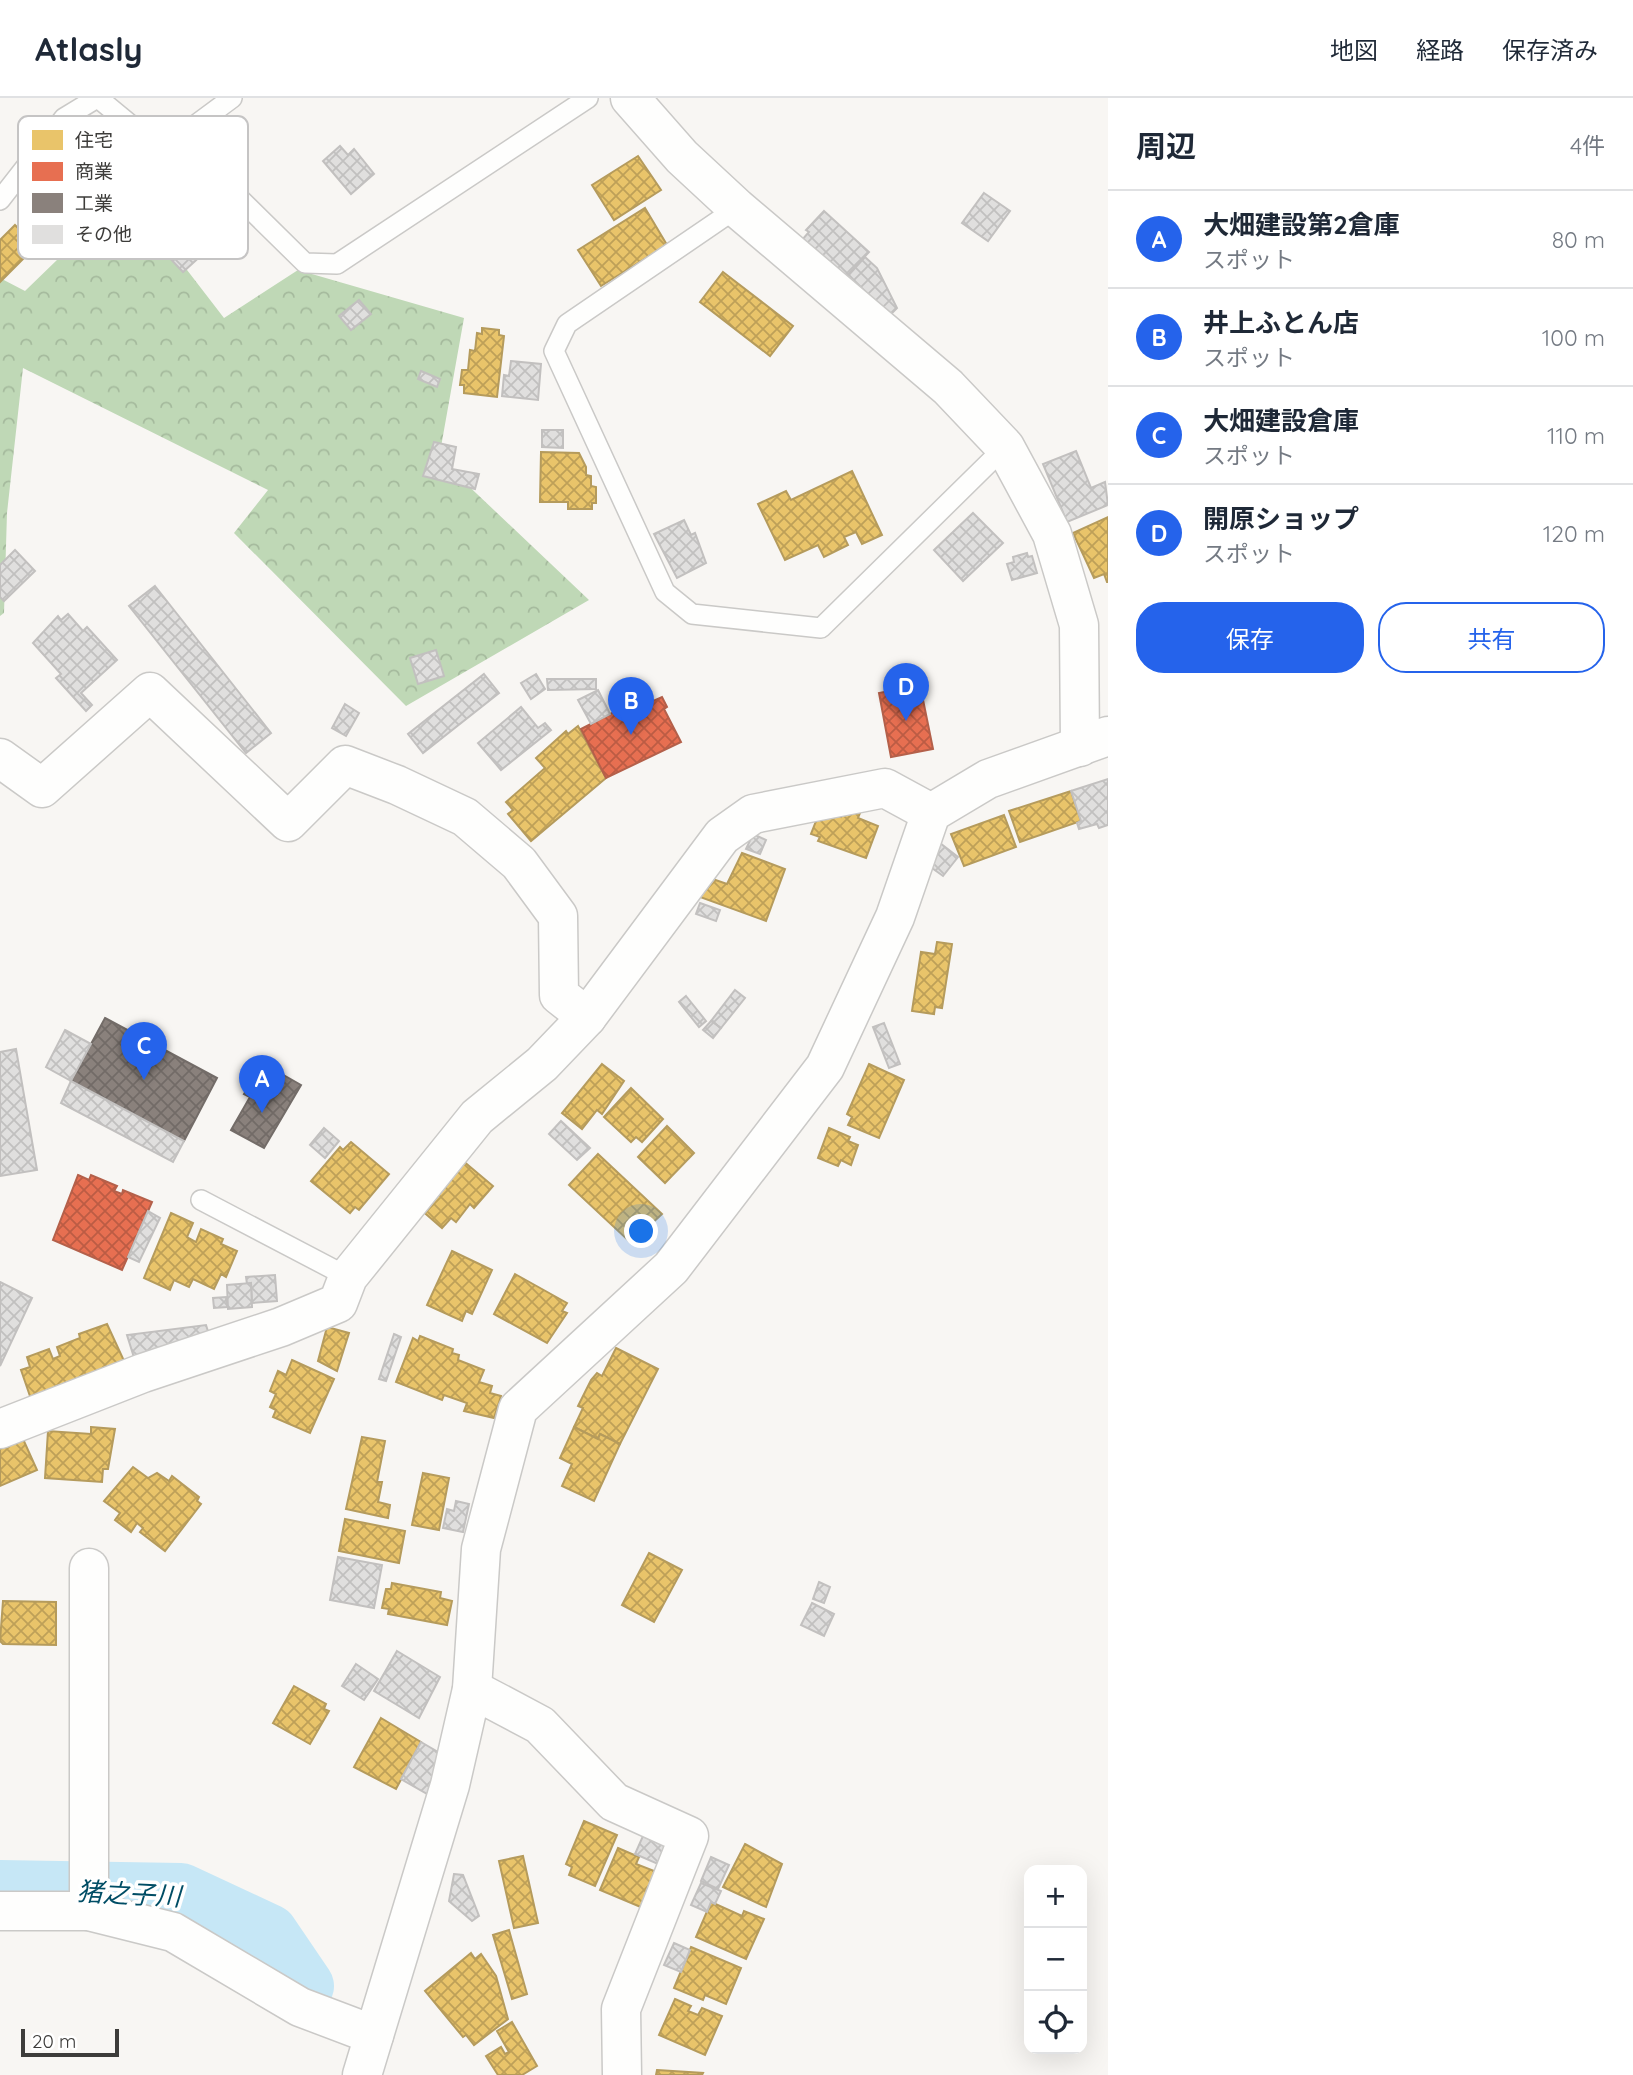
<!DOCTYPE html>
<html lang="ja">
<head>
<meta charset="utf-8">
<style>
  :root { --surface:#fff; --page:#f2f2f3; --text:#1f2937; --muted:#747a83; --line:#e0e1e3; --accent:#2563eb }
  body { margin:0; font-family:Quicksand,"Noto Sans JP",sans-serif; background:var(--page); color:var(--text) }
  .controls { position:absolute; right:21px; bottom:21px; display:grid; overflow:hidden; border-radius:14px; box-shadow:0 7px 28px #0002 }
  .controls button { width:63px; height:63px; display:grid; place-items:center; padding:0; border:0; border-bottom:2px solid var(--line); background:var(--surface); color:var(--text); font:35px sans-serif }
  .scale { position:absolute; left:21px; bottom:18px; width:98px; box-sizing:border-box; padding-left:7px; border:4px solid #3d3c3a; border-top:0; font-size:19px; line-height:24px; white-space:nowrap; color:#3d3c3a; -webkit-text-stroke:5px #fff; paint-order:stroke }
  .you { position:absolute; left:642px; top:1134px; width:24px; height:24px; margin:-18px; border:5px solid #fff; border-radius:50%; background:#1a73e8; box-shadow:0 0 0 10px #1a73e833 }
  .badge { display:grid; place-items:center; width:46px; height:46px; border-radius:50%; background:var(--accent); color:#fff; font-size:23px; font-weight:700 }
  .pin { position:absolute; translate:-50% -58px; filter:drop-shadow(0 2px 4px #0008) }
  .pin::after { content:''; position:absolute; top:37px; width:24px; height:21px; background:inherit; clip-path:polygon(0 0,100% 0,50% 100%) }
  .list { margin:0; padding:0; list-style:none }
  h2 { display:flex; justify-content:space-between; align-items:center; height:91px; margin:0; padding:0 28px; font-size:30px }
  h2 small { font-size:23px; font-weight:400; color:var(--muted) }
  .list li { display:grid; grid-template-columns:46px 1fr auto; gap:21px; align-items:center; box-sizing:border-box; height:98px; padding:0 28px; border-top:2px solid var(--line) }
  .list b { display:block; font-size:26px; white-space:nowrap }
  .list p { margin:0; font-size:23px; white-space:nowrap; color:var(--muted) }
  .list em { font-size:23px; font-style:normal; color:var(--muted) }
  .actions { display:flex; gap:14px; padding:21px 28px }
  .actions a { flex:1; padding:16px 0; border:2px solid var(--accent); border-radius:28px; text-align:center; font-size:24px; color:var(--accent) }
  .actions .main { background:var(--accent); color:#fff }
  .icon { flex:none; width:38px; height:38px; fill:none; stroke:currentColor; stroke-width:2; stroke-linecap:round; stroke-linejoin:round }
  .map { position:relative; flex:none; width:1108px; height:1977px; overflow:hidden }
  header { display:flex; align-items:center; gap:42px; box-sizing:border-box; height:98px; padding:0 35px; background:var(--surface); border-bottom:2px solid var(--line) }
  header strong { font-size:33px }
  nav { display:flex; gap:38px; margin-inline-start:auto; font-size:24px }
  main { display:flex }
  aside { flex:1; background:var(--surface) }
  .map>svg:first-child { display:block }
</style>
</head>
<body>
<header>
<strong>Atlasly</strong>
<nav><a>地図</a><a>経路</a><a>保存済み</a></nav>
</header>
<main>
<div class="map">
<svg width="1108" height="1977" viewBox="0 0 1108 1977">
  <defs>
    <pattern id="forest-crowns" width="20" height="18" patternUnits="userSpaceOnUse" patternTransform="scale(1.75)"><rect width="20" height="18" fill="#bfd8b6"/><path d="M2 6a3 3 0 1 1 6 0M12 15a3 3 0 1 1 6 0" fill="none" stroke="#a5ba9d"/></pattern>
    <pattern id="homes-cross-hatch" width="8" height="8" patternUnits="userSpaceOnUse" patternTransform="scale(1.75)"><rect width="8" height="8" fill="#e9c46a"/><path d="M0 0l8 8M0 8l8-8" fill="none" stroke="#bea058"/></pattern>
    <pattern id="shops-cross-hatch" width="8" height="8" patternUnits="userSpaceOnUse" patternTransform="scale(1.75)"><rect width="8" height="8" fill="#e76f51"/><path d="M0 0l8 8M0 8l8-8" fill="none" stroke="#bc5c44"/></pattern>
    <pattern id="industry-cross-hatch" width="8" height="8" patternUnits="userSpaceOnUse" patternTransform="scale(1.75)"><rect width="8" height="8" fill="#8a817c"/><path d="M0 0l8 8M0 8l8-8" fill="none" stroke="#726b67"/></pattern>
    <pattern id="building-cross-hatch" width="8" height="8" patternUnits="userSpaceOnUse" patternTransform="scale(1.75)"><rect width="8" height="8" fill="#e0dfde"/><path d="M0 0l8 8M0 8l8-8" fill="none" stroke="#c1c0bf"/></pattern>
  </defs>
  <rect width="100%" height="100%" fill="#f8f6f3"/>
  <polygon fill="url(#forest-crowns)" points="127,94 224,220 298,172 464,220 439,360 589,502 406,608 234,435 268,392 23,270 7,415 4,515 0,518 0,180 25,193"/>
  <g fill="url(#homes-cross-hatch)" stroke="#b59b5c" stroke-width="2">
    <polygon points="638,58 661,92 614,122 592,87"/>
    <polygon points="645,110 667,147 601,188 578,152"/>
    <polygon points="15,127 36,148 0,184 0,142"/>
    <polygon points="723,174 793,228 770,258 700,204"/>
    <polygon points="482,230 499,232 499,237 504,238 497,299 464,295 464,287 460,287 462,272 468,272 470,252 475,253 477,235 482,236"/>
    <polygon points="541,354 579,355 586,369 586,377 591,378 591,388 596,389 596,405 592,405 592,411 568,411 568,404 540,404"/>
    <polygon points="852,373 882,437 862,446 856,434 844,439 848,447 824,459 818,447 785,462 758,406 786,393 791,402"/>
    <polygon points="1108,419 1108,484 1107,484 1104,476 1094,480 1073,435"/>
    <polygon points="578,628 606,680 531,743 508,716 513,712 506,704 545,670 536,660 566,633 568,636"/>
    <polygon points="1071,693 1081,723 1020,744 1009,713"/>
    <polygon points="845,709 860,715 858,720 878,728 866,760 818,743 820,739 811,736 818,718 827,714 841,719"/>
    <polygon points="1004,717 1016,749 964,768 951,736"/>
    <polygon points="742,755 785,771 766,823 700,799 707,779 727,786"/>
    <polygon points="937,844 952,846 942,910 935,909 934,916 912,913 921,854 935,856"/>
    <polygon points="602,966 624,983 602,1016 597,1012 582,1031 562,1015"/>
    <polygon points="869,966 904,982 879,1040 848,1027 852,1019 847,1016"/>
    <polygon points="631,990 663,1021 642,1044 636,1039 631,1044 604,1019"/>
    <polygon points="667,1028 694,1055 665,1085 638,1059"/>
    <polygon points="829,1030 850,1039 848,1043 858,1047 851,1067 841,1062 838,1068 818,1060"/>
    <polygon points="351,1044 389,1076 359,1112 355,1109 350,1115 311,1083 340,1049 343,1052"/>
    <polygon points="598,1056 662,1116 631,1145 569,1087"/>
    <polygon points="462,1062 493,1088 474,1110 470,1106 456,1124 451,1120 442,1130 420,1111"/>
    <polygon points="171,1115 193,1125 187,1139 196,1144 201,1131 223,1141 221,1146 237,1153 226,1179 221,1176 214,1191 193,1181 189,1189 174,1182 170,1192 144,1180"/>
    <polygon points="452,1153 492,1172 472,1216 466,1213 462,1223 427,1207"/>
    <polygon points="515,1176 567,1205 562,1213 567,1215 547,1245 494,1216"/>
    <polygon points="107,1226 125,1265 32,1304 21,1272 30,1269 27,1259 49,1251 53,1261 60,1258 57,1249 80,1240 79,1236"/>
    <polygon points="327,1229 349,1235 337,1273 318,1263"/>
    <polygon points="420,1238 453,1251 452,1255 459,1257 458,1262 484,1272 479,1284 492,1288 490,1295 501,1298 494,1320 464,1313 467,1305 444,1297 442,1302 396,1284 413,1240 418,1243"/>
    <polygon points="616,1250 658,1271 620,1346 600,1336 598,1341 574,1329 583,1310 578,1308 591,1282 597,1275 602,1278"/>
    <polygon points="292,1262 334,1281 310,1335 273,1319 276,1312 270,1309 276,1296 270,1293 278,1273 286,1277"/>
    <polygon points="91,1329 115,1331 108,1371 103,1371 102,1384 45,1380 48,1333 91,1336"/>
    <polygon points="574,1329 598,1341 600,1336 620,1346 594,1403 562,1388 572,1366 560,1360"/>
    <polygon points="362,1339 385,1343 377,1384 382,1384 378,1404 390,1407 388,1420 346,1411"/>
    <polygon points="23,1341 37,1372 0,1388 0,1351"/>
    <polygon points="133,1369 148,1380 157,1375 169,1383 172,1378 199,1399 197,1403 201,1406 165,1453 140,1434 143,1430 137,1425 131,1434 115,1422 120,1415 104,1403"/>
    <polygon points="423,1375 449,1380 439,1432 412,1427"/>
    <polygon points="345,1421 405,1433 399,1465 339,1453"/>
    <polygon points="649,1455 682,1472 654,1524 622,1507"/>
    <polygon points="392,1485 441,1494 440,1500 452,1503 447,1527 388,1516 389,1511 382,1510 386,1491 391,1491"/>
    <polygon points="3,1503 56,1504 56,1547 3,1546 0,1543"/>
    <polygon points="294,1588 326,1606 324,1611 329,1613 310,1646 273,1625"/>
    <polygon points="381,1620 421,1644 396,1691 354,1669"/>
    <polygon points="584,1723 617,1737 595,1788 569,1777 572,1769 566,1766"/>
    <polygon points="745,1746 782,1766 766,1809 723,1789"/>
    <polygon points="618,1750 639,1759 636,1766 657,1774 648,1812 600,1792"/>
    <polygon points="523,1758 538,1825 514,1830 499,1763"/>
    <polygon points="711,1804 742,1818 744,1813 764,1821 746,1861 696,1839"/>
    <polygon points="509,1832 527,1896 512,1901 493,1837"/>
    <polygon points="691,1849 741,1870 726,1906 705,1897 703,1902 674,1890"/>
    <polygon points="471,1855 475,1861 481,1856 496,1878 508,1921 474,1947 466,1937 463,1939 425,1893"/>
    <polygon points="675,1901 691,1908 688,1913 698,1917 702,1910 722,1918 705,1957 659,1937"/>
    <polygon points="512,1924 537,1968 522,1977 498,1977 486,1958 501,1949 505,1956 509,1954 497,1933"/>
    <polygon points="657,1972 703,1975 702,1977 656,1977"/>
  </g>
  <g fill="url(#shops-cross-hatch)" stroke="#b4604a" stroke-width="2">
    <polygon points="920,587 933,651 891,659 879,595"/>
    <polygon points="647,597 651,604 662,599 667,609 664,611 681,644 606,680 581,631"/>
    <polygon points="78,1077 89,1082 91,1077 117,1088 114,1093 122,1096 123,1092 152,1104 122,1172 53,1142"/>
  </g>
  <g fill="url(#industry-cross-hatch)" stroke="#736c68" stroke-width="2">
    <polygon points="105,920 217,980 184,1043 71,983"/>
    <polygon points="266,967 301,987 264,1050 231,1032 250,999 244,996 258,973 262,974"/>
  </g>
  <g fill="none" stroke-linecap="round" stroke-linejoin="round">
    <polyline stroke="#c6e7f6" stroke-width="58" points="0,1791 181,1794 269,1835 305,1888"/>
  </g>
  <g fill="url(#building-cross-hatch)" stroke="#c2c0bf" stroke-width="2">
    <polygon points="340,48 348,57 354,51 374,76 351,96 323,63"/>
    <polygon points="984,95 1010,113 988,143 962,125"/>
    <polygon points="219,104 237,125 183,174 164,154"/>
    <polygon points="824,113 869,154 844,181 802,142 809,134 806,132"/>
    <polygon points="865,159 877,170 897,210 887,220 846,180"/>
    <polygon points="359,202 371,216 351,232 339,218"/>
    <polygon points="511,263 541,266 538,302 502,298 504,277 509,278"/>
    <polygon points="421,273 440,281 437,289 418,281"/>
    <polygon points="542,332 563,332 563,350 542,349"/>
    <polygon points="434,344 456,349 452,371 479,376 475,391 423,378"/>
    <polygon points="1076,353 1091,390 1105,384 1108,407 1067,424 1043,366"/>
    <polygon points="973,415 1003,445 963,483 934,452"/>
    <polygon points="684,422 691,437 695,435 706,465 677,480 654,436"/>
    <polygon points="15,452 35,473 4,503 0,499 0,467"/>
    <polygon points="1027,455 1028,459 1032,458 1037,475 1012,482 1007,466 1014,464 1013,459"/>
    <polygon points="155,488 271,635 246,655 129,508"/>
    <polygon points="68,516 83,533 87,529 117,562 81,595 92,607 86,613 56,580 61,576 33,545 58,518 61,522"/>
    <polygon points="436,552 444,578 418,586 410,560"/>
    <polygon points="484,576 499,595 423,655 408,636"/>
    <polygon points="536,576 545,591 531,601 521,585"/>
    <polygon points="547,581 596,581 596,591 548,592"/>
    <polygon points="598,592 610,616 591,626 578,602"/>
    <polygon points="345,606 359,615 346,638 332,630"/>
    <polygon points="521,609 538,630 545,625 551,632 501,672 478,645"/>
    <polygon points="1108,681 1108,727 1099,730 1097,726 1079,731 1077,725 1081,723 1071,693"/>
    <polygon points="753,736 766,742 760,756 746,751"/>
    <polygon points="940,745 958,759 943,778 925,765"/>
    <polygon points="700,805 720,812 716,823 696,816"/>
    <polygon points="735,892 745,900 721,930 711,923"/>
    <polygon points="686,898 706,923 699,929 679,904"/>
    <polygon points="711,923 721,930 713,940 703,932"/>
    <polygon points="884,925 900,966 889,970 873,929"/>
    <polygon points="65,932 91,946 71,983 46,969"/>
    <polygon points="16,951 37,1072 0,1078 0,954"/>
    <polygon points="71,983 184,1043 173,1064 61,1005"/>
    <polygon points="561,1023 590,1050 577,1062 549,1036"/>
    <polygon points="324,1030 339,1043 325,1060 310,1047"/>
    <polygon points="148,1113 160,1120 139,1164 128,1159"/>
    <polygon points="275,1177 277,1203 252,1205 251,1185 247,1186 246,1179"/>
    <polygon points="0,1184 32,1200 0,1268"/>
    <polygon points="251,1185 252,1209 228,1211 227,1187"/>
    <polygon points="226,1199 227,1209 214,1210 213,1200"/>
    <polygon points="206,1227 212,1246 137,1269 127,1237"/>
    <polygon points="394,1236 401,1239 386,1283 379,1281"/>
    <polygon points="456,1403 469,1406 463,1434 443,1430 447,1411 454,1413"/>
    <polygon points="338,1459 382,1467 374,1510 330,1502"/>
    <polygon points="819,1484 830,1489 824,1505 813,1501"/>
    <polygon points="812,1505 834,1516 824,1538 801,1527"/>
    <polygon points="397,1553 440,1579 419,1620 374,1593"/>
    <polygon points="356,1566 378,1581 364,1602 342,1588"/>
    <polygon points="421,1644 443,1657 429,1697 401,1681"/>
    <polygon points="643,1738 666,1748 658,1766 635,1756"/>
    <polygon points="711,1759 729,1767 718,1791 701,1783"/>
    <polygon points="454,1776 463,1777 479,1818 472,1823 449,1803"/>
    <polygon points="701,1785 721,1793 715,1806 711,1804 707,1814 691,1807"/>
    <polygon points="674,1845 690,1852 681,1874 664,1867"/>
  </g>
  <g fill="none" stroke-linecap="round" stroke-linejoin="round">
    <g stroke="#cac9c7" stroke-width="22">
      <g id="lane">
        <polyline points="98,0 138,33 178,40"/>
        <polyline points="232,0 178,40 305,165 337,166 588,0"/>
        <polyline points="0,102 64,20 97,0"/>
        <polyline points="737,110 567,226 554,253 665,494 692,516 821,530 1005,349"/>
        <polyline points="201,1102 348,1179"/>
      </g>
    </g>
    <g stroke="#cac9c7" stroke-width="41">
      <g id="street">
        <polyline points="630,0 682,59 737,110 948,289 1005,349 1052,436 1079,527 1080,649"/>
        <polyline points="0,660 42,690 150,594 288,724 345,667 397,687 465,719 519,765 558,818 559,897 587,919"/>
        <polyline points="0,1331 143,1275 281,1229 338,1205 348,1179 477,1019 542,966 587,919 722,738 753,716 885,690 931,715"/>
        <polyline points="89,1470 89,1813"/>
        <polyline points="472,1591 540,1627 614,1704 689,1738 621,1911 622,1977"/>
      </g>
    </g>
    <g stroke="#cac9c7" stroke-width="41">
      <g id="secondary">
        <polyline points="0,1813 89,1813 173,1834 300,1909 374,1937"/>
        <polyline points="362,1977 450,1687 472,1591 481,1451 518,1311 671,1170 825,969 895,819 931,715 988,681 1108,638"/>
      </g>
    </g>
    <use href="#lane" stroke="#fefefd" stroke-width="19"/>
    <use href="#street" stroke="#fefefd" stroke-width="38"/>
    <use href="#secondary" stroke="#fefefd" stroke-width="38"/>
  </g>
  <g text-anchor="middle" stroke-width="7" stroke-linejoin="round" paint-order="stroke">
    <g font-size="26" font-style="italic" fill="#004d65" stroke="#fff">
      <text transform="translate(129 1796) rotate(3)" y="9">猪之子川</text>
    </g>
  </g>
  <rect x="18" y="18" width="230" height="143" rx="10" fill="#fff" stroke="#c5c4c4" stroke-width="2"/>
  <rect x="32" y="32" width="31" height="20" fill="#e9c46a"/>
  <rect x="32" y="64" width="31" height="19" fill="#e76f51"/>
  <rect x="32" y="95" width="31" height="20" fill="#8a817c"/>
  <rect x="32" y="127" width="31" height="19" fill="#e0dfde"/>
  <g font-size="19" fill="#3d3c3a">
    <text x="75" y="49">住宅</text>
    <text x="75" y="80">商業</text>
    <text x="75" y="112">工業</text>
    <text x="75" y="143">その他</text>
  </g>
</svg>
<div class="controls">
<button>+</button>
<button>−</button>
<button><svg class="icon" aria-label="locate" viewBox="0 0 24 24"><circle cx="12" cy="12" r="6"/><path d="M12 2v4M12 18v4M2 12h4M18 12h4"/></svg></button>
</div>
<div class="scale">20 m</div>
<div class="you"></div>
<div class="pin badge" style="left:262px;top:1015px">A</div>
<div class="pin badge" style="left:631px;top:637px">B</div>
<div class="pin badge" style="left:144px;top:982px">C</div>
<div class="pin badge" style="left:906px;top:623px">D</div>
</div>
<aside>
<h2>周辺<small>4件</small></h2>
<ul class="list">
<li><span class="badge">A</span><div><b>大畑建設第2倉庫</b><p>スポット</p></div><em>80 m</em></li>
<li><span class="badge">B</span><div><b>井上ふとん店</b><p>スポット</p></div><em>100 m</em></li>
<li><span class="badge">C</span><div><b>大畑建設倉庫</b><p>スポット</p></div><em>110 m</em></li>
<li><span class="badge">D</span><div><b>開原ショップ</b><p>スポット</p></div><em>120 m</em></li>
</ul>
<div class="actions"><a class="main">保存</a><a>共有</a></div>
</aside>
</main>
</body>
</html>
